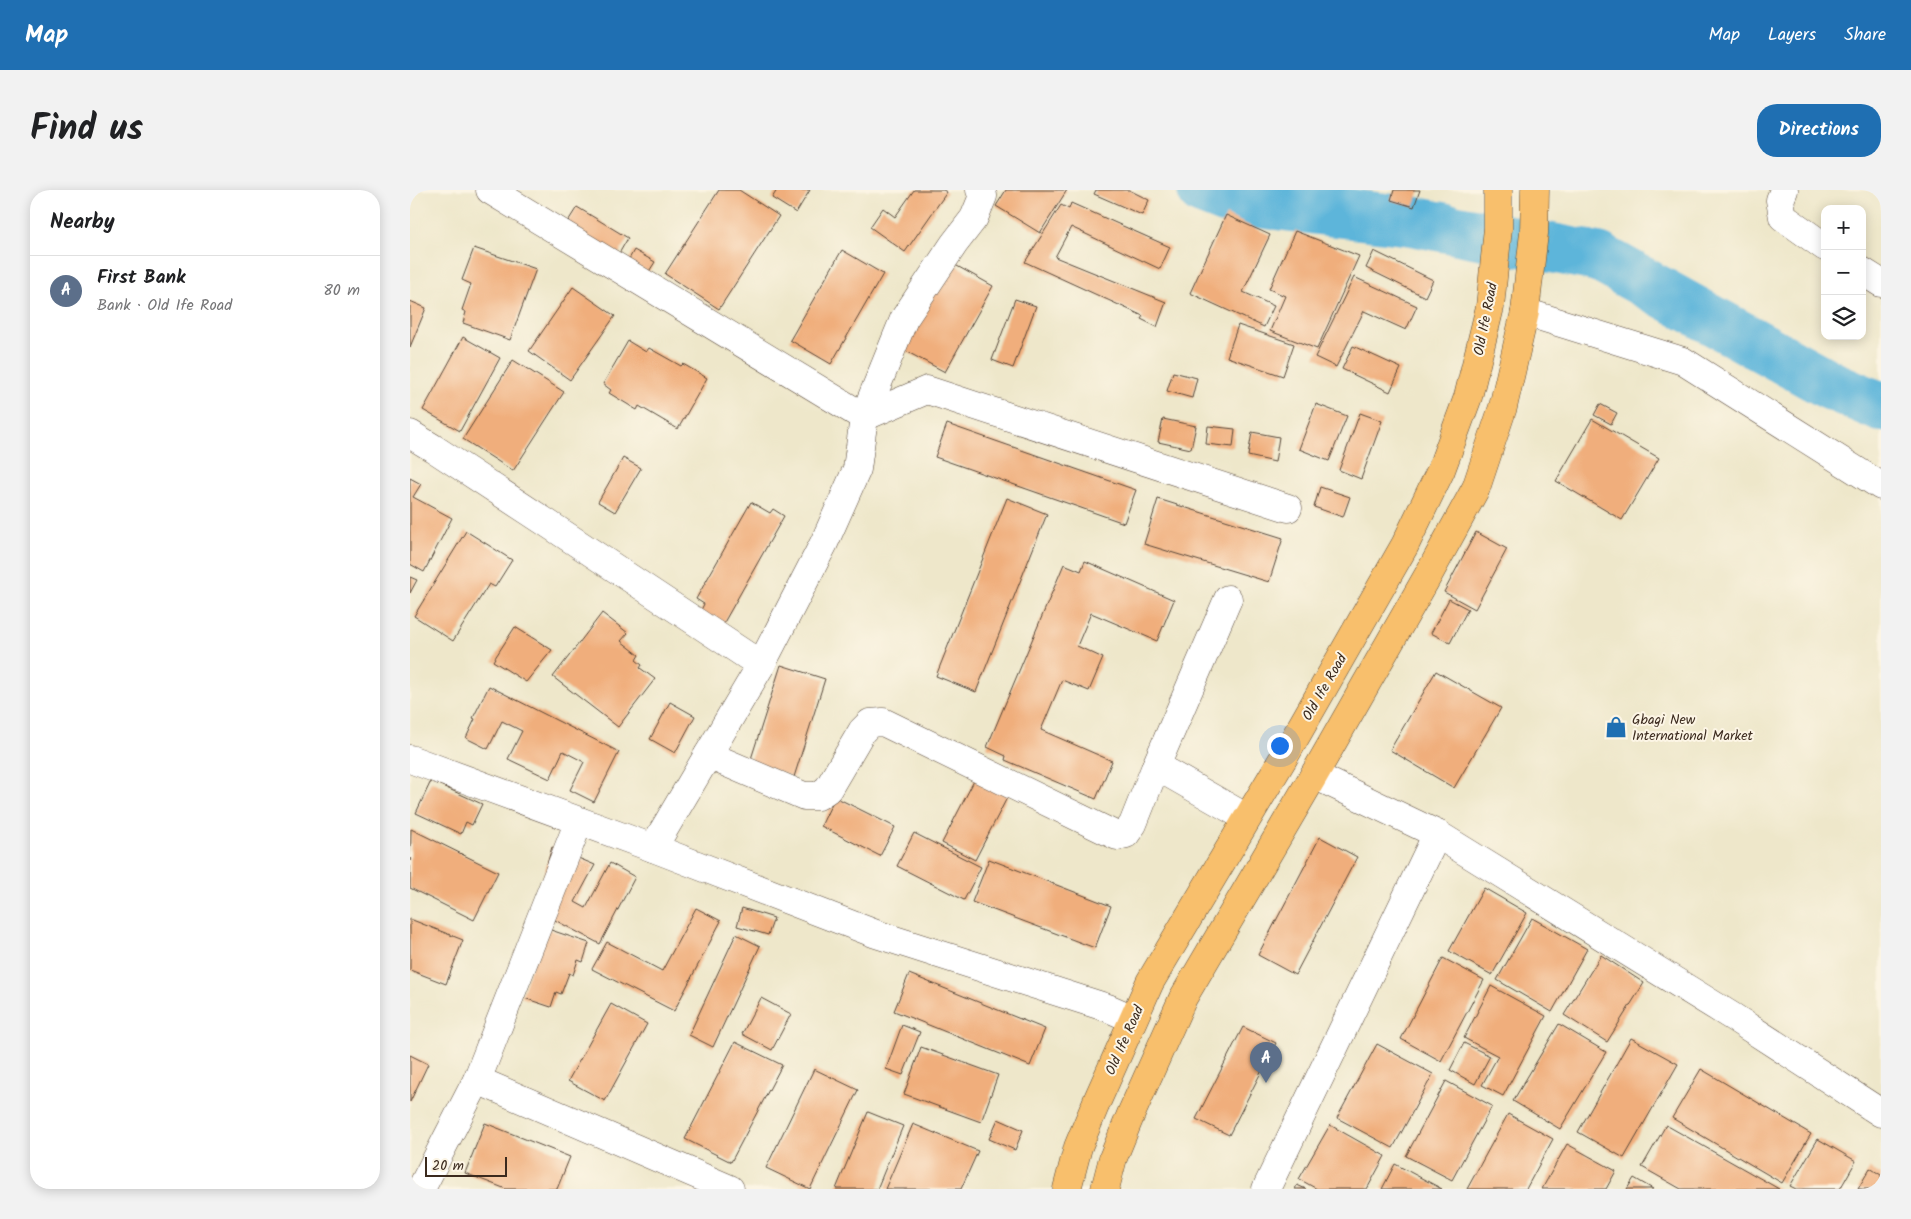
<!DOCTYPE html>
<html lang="en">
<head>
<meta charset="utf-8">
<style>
  :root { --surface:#fff; --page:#f2f2f2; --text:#202124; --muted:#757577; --line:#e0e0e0; --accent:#1f6fb2 }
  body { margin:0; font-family:Kalam,sans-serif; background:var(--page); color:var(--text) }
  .controls { position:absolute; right:15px; top:15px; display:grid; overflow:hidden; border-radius:10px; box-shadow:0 2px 12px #0003 }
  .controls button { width:45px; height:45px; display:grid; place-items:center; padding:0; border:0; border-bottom:1px solid var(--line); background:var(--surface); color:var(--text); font:25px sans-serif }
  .scale { position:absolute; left:15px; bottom:12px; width:82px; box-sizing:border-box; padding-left:5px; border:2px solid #3b2a1e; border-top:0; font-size:14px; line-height:18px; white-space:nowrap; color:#3b2a1e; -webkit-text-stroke:4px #fcf5e5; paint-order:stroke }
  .you { position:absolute; left:869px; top:555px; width:18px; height:18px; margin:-12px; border:4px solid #fff; border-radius:50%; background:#1a73e8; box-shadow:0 0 0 8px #1a73e833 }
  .badge { display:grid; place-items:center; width:32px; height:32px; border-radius:50%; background:var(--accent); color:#fff; font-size:16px; font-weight:700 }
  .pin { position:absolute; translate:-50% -41px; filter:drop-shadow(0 1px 2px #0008) }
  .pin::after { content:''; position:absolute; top:26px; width:18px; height:15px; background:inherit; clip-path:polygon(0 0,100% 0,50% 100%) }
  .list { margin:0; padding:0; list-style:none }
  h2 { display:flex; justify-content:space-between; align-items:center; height:65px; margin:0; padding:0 20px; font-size:21px }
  h2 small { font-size:16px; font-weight:400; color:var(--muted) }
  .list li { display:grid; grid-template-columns:32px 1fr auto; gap:15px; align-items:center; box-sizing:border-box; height:70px; padding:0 20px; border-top:1px solid var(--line) }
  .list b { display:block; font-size:19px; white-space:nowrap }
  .list p { margin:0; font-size:16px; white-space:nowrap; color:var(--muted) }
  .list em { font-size:16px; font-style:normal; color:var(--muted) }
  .icon { flex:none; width:28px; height:28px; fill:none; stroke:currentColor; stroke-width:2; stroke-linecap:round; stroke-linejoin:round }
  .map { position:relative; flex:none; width:1471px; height:999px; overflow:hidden; border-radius:20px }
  header { display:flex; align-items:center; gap:30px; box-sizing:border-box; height:70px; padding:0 25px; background:var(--accent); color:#fff }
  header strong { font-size:24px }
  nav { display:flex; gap:28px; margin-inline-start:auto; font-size:18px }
  .intro { display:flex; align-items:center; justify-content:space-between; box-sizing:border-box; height:120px; padding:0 30px }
  h1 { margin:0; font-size:35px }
  .button { padding:12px 22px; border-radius:20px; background:var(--accent); color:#fff; font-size:18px; font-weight:700 }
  main { display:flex; gap:30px; padding:0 30px }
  aside { flex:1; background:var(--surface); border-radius:20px; box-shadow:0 2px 12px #0003 }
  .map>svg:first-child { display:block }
</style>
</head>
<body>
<header>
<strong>Map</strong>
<nav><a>Map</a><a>Layers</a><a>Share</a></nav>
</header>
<div class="intro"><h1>Find us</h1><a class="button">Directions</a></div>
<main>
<aside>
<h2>Nearby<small></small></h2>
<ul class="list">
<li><span class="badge" style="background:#5c6f8a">A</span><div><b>First Bank</b><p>Bank · Old Ife Road</p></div><em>80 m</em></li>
</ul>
</aside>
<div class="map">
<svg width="1471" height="999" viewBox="0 0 1471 999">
  <rect width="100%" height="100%" fill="#fcf5e5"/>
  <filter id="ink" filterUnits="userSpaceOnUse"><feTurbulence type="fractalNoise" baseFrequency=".02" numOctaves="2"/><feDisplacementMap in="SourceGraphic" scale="10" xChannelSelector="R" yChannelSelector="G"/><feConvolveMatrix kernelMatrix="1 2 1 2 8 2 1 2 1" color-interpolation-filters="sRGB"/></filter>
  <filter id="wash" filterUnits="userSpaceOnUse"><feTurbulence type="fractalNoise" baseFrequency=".0096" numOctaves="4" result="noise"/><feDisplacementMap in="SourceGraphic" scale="20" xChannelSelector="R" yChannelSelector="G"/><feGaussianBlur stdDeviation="1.12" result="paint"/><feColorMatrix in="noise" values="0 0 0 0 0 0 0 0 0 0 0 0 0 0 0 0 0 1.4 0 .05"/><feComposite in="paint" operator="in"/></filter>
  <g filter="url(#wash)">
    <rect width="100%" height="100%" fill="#eee7ca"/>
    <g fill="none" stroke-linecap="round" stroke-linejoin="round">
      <polyline stroke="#5db5da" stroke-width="50" points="792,0 815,9 1001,31 1188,67 1420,195 1471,217"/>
    </g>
    <g id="blocks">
      <g fill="#f0ae7b">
        <polygon points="309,0 329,0 369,26 309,119 255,84"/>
        <polygon points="367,0 400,0 386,23 362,8"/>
        <polygon points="504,0 533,0 537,2 495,62 460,37 473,18 485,27"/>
        <polygon points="596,0 657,0 630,43 586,16"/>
        <polygon points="686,0 719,0 739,10 732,25 684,4"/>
        <polygon points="984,0 1010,0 1004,17 981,10"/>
        <polygon points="661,13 760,57 750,79 661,37 645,67 756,112 747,137 731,129 733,126 615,72 651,15 659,19"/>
        <polygon points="167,17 218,48 207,67 155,36"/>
        <polygon points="816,25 860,45 833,102 864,116 854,137 780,103"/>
        <polygon points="885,41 949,66 907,159 860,141 875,106 859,99"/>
        <polygon points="64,58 126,79 100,150 53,133 56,122 52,120 61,94 52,90"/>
        <polygon points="224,60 245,72 238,83 218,71"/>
        <polygon points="432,60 473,84 421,174 380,150"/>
        <polygon points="964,61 1023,90 1015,107 956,78"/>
        <polygon points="538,71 583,96 535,182 490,158"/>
        <polygon points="944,87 1007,116 996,140 954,121 926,177 905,167"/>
        <polygon points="163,97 205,126 160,190 119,161"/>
        <polygon points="605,109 626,116 603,178 582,170"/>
        <polygon points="0,111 16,118 0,157"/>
        <polygon points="828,135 884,154 873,186 817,167"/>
        <polygon points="53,147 90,168 50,241 13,220"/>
        <polygon points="218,151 236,162 239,158 271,176 273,174 297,188 268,239 229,216 227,220 199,203 201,200 193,194"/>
        <polygon points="943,156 991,178 980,202 932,179"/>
        <polygon points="103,170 154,202 103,281 53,249"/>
        <polygon points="763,182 787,188 782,208 757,201"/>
        <polygon points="906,214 937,226 919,271 889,259"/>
        <polygon points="1190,214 1207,223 1201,234 1184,225"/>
        <polygon points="950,223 972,231 951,289 929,280"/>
        <polygon points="753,229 786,236 781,259 748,252"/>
        <polygon points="1182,229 1249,268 1212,330 1146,291"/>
        <polygon points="537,234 726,300 714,333 525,267"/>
        <polygon points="798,236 825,239 823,257 796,254"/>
        <polygon points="842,242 869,247 865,272 838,266"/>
        <polygon points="213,268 231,278 205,322 188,312"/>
        <polygon points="0,288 11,294 3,307 42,328 14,382 0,374"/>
        <polygon points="910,297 940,307 933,327 904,317"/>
        <polygon points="597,308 637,324 566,502 526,486"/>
        <polygon points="748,309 873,348 859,392 734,354"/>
        <polygon points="341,312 360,323 363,319 374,326 312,436 289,424 294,414 286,409"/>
        <polygon points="56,341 102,370 85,397 79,394 43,451 4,426"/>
        <polygon points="1066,342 1097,359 1065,419 1034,402"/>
        <polygon points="675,371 764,410 747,451 681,423 667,456 693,468 679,501 652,490 631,540 702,571 686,609 595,570 596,566 577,557 654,374 671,381"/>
        <polygon points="0,387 7,390 0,403"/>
        <polygon points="1039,409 1058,419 1040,453 1021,443"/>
        <polygon points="192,423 218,443 211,451 229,465 226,470 232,475 230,478 245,489 208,537 143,487"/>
        <polygon points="105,437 142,460 116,492 83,471"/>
        <polygon points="371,475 415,489 384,587 340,572"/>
        <polygon points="1026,481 1091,518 1044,598 980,560"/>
        <polygon points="79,496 209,562 184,612 160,600 174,572 153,561 140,589 98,569 112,541 92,531 78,559 56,548 65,529 63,528"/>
        <polygon points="260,512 285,526 265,563 240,549"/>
        <polygon points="566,587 599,604 565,670 532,653"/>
        <polygon points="21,591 72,614 62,635 56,632 51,644 6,623"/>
        <polygon points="425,607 485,637 470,666 411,636"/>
        <polygon points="1,639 88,682 64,730 0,698"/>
        <polygon points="504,643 571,677 554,710 487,676"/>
        <polygon points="910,647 947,667 885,785 848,765"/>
        <polygon points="142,657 185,675 165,712 176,718 200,673 225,687 190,754 124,719"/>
        <polygon points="579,669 701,716 685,758 562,712"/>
        <polygon points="1074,698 1117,723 1082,785 1039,761"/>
        <polygon points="286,718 311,731 264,821 182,779 197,752 252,781"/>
        <polygon points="332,718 364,728 358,745 327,736"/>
        <polygon points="1122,728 1177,759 1142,822 1087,790"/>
        <polygon points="0,729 53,750 36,794 0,780"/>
        <polygon points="135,738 179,753 173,772 168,770 163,785 159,783 151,804 146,802 141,817 111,807"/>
        <polygon points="326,744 350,756 303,857 279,845"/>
        <polygon points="1191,765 1234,793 1197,852 1154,825"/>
        <polygon points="1033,768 1074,790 1031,871 991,849"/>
        <polygon points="499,784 635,839 620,876 484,821"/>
        <polygon points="1081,796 1136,826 1093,906 1072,895 1088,866 1054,848"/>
        <polygon points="351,808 381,824 362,860 332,844"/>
        <polygon points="201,814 237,834 195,911 158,891"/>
        <polygon points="1149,834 1196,862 1150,939 1103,911"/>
        <polygon points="492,835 510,842 493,885 476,879"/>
        <polygon points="833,837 866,853 819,945 786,929"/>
        <polygon points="1221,848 1268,874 1214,968 1168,942"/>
        <polygon points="325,852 372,875 321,972 275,949"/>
        <polygon points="1054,853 1080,866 1065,894 1040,880"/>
        <polygon points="967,854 1023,884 983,958 927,928"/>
        <polygon points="511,857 588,885 571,932 494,904"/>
        <polygon points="0,865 18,874 0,912"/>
        <polygon points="404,879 448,900 400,999 356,978"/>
        <polygon points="1291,879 1401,944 1372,993 1262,928"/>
        <polygon points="1036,891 1082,916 1042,990 996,966"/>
        <polygon points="458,922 493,936 467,999 426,999"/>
        <polygon points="1098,924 1143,949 1116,999 1057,999"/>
        <polygon points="588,929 613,940 605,960 579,949"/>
        <polygon points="75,933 160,967 147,999 96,999 55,983"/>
        <polygon points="503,934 568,961 551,999 475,999"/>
        <polygon points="920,935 975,966 957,999 907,999 889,989"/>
        <polygon points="1256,935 1369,999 1271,999 1232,977"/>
        <polygon points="1408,949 1446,971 1430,999 1386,999 1380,996"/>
        <polygon points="1157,954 1206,981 1196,999 1132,999"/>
        <polygon points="985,974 1032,999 972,999"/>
        <polygon points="1460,978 1471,985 1471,999 1448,999"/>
        <polygon points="1224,988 1243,999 1217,999"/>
        <polygon points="887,995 896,999 885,999"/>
      </g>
    </g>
  </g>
  <g filter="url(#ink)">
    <use href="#blocks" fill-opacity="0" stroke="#564638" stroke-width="1"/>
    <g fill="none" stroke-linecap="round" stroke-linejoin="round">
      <g stroke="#564638" stroke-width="29">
        <g id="minor">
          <polyline points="80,0 454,227 517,200 878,318"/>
          <polyline points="1374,0 1370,10 1373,27 1415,57"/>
          <polyline points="1452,81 1471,93"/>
          <polyline points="1115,122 1273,171 1471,296"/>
          <polyline points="0,244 23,258 140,335 351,475"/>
          <polyline points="298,565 394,606 408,606 418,599 452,541 460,533 473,532 707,646 716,644 723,634 746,576 837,628"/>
          <polyline points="0,569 243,658 466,744 698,818 723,829"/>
          <polyline points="746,576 818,409"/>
          <polyline points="904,585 1027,644 1323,827 1471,923"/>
          <polyline points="243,658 351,475 414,353 447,279 454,227 494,129 544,54 564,28 573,6 570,0"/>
          <polyline points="67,890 320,999"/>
          <polyline points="11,999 67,890 169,631"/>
          <polyline points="856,999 1027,644"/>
        </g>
      </g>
      <g stroke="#564638" stroke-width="29">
        <g id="major">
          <polyline points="657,999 668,957 687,911 740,792 874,567 995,355 1031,280 1058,207 1080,117 1088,38 1088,0"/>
          <polyline points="695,999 703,968 721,924 773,808 904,585 1020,382 1066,298 1093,217 1115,122 1124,43 1125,0"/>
        </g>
      </g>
      <use href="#minor" stroke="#fff" stroke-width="28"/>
      <use href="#major" stroke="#f8bf6c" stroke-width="28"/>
    </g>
  </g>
  <defs>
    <g id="shop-bare" transform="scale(1.725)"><path d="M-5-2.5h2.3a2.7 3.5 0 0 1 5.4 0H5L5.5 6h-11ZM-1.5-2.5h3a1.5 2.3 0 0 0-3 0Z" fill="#1f6fb2" stroke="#fcf5e5" stroke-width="2.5" paint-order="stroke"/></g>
  </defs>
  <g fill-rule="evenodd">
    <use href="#shop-bare" x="1206" y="537"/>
  </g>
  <g text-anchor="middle" stroke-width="4" stroke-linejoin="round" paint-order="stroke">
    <g font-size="14" fill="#3b2a1e" stroke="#fcf5e5">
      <text transform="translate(1075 129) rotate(-79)" y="5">Old Ife Road</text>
      <text transform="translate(914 497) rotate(-60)" y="5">Old Ife Road</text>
      <text transform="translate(714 850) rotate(-66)" y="5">Old Ife Road</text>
    </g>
    <g font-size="14" fill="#3b2a1e" stroke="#fcf5e5" text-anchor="start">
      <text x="1222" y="534">Gbagi New<tspan x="1222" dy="16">International Market</tspan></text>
    </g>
  </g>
</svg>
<div class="controls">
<button>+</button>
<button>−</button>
<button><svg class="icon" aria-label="layers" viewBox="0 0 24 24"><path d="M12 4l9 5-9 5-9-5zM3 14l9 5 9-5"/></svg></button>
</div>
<div class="scale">20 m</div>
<div class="you"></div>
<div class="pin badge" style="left:856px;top:893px;background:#5c6f8a">A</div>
</div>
</main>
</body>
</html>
